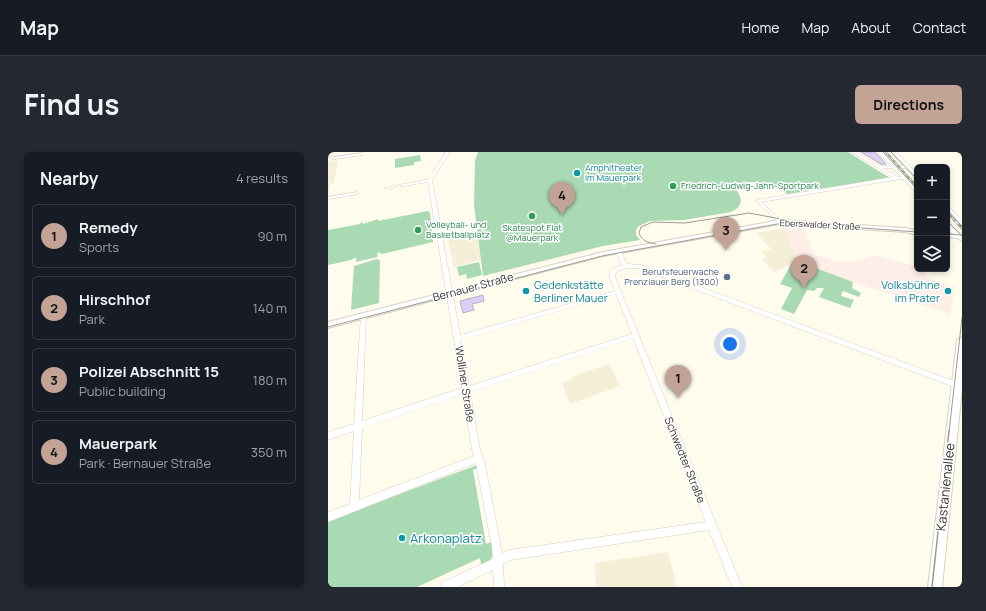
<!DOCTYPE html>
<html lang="en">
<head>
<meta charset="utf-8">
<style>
  :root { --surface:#171b24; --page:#242831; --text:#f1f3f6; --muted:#9ea1a6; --line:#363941; --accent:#c2a395 }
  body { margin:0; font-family:Manrope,sans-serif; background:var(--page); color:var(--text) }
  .controls { position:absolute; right:12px; top:12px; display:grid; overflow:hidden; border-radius:6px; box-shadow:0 2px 6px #0003 }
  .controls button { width:36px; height:36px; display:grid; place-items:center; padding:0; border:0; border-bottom:1px solid var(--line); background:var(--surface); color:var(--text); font:20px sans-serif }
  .you { position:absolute; left:402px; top:192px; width:14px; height:14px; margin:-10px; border:3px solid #fff; border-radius:50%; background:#1a73e8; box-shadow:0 0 0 6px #1a73e833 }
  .badge { display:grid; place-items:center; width:26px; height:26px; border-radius:50%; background:var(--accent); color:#111; font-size:13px; font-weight:700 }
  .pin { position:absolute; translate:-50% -33px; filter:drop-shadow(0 1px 2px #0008) }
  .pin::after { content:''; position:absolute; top:21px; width:14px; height:12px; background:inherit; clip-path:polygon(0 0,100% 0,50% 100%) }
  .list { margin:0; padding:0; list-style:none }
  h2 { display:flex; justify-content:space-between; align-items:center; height:52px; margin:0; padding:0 16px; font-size:17px }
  h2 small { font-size:13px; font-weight:400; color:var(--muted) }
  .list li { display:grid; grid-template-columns:26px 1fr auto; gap:12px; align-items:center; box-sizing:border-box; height:64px; margin:0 8px 8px; padding:0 8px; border:1px solid var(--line); border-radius:6px }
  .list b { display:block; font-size:15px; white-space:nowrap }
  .list p { margin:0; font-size:13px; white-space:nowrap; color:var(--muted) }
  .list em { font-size:13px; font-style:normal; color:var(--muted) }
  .icon { flex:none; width:22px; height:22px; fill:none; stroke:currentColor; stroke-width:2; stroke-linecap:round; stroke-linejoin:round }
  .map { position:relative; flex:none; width:634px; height:435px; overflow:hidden; border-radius:6px }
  header { display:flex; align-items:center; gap:24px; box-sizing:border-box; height:56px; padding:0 20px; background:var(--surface); border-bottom:1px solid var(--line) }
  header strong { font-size:19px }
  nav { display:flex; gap:22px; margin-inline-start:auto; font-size:14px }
  .intro { display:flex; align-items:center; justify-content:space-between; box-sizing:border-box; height:96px; padding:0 24px }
  h1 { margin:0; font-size:28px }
  .button { padding:10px 18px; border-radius:6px; background:var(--accent); color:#111; font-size:14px; font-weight:700 }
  main { display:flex; gap:24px; padding:0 24px }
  aside { flex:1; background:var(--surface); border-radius:6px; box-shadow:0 2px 6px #0003 }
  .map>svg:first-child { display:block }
</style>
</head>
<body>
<header>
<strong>Map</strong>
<nav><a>Home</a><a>Map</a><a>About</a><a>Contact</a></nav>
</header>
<div class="intro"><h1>Find us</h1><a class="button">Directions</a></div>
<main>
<aside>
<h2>Nearby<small>4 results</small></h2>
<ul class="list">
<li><span class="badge">1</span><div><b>Remedy</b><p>Sports</p></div><em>90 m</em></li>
<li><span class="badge">2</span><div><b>Hirschhof</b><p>Park</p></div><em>140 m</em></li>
<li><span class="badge">3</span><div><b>Polizei Abschnitt 15</b><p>Public building</p></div><em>180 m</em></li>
<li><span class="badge">4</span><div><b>Mauerpark</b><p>Park · Bernauer Straße</p></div><em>350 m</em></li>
</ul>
</aside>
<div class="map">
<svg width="634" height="435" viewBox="0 0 634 435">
  <rect width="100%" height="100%" fill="#fffcee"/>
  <polygon fill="#fdeee8" points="456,76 475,76 486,102 510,110 521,110 549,103 589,115 589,117 598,118 597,125 627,135 622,162 503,123 469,109"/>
  <g fill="#f5efd7">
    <polygon points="11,8 5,32 3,32 0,42 0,10"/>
    <polygon points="456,76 469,109 446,120 434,107 439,105 433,99 443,97 428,81"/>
    <polygon points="149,81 153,108 126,115 120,88"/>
    <polygon points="281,212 292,234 242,252 234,231 244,227 243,225"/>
    <polygon points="340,400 349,435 268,435 267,411"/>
  </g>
  <g fill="#a9dab3">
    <path d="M150 0H520L562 26 459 42C445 31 422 26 406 35 415 45 416 54 403 60L356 68 322 69 311 74 308 78V83L312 88 275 94 155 124 146 53 147 9Z"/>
    <polygon points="92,3 93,9 86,10 86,13 67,16 67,7"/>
    <polygon points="100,59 102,61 105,90 54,102 50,100 49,105 28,110 28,105 23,108 0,113 0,78 32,72 34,69 35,72 50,67 50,69"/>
    <polygon points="49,107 52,109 51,151 23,158 26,114"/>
    <polygon points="469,109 525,130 524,136 533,141 531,145 515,139 513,144 526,148 522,156 491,145 496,136 489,136 486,139 479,138 466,162 453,157 464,136 452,132 464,111"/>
    <polygon points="151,110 154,123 139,127 138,122 131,124 129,115"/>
    <polygon points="149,313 151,316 145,318 158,392 165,389 166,402 161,409 153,413 152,406 89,435 0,435 0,369"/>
  </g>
  <g fill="#dacff5" stroke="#b6b1c1">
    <polygon points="533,0 547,0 558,12 553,12"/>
    <polygon points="155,143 156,149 144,152 146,158 135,161 132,149"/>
  </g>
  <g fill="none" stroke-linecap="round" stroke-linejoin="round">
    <g stroke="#d4d1c0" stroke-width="1">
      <g id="street">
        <path d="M118 0H122L104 28 132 183 287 139 281 125 283 118 294 113 287 99 290 97 293 99 299 112 313 113 634 232V238L310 116H298L288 120 287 125 414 435H404L381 378 182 408 175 412 176 435H166L165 418 129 435H112L113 431 165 407 164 395 148 311 0 370V360L22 352 26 279 0 288V280L26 272 33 162H35L38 164 34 269 134 236 100 30 58 37 56 36 101 27ZM288 142 304 182 141 234 132 188ZM305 186 378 370 181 398 174 401 157 312 152 298 142 240ZM135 242 144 298 146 304 31 348 34 276Z"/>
        <polygon points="524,0 529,0 552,14 580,14 580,16 555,16 570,25 577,25 579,26 433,50 454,69 454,70 452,71 428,49 430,48 565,25"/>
        <polygon points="34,1 35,3 0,8 0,6"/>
        <polygon points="29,40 30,40 30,42 0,47 0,45"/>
      </g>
    </g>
    <g stroke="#d4d1c0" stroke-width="2">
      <g id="secondary">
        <polygon points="452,68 577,76 589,79 589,83 577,80 452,72 275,104 0,176 0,170 275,100"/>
        <polygon points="619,81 633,83 634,89 629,86 619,85"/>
        <polygon points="634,185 634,236 614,435 600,435 629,188"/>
      </g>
    </g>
    <g stroke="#d4d1c0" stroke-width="1">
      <g id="primary">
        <polygon points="550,0 556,0 589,35 589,41 587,40"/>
        <polygon points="562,0 568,0 589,21 589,27"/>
        <polygon points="619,54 621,55 634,68 634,74 631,74 619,60"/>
        <polygon points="619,70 634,82 634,86 628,86 619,76"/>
      </g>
    </g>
    <use href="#street" fill="#fff" fill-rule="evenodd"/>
    <use href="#secondary" fill="#fff" fill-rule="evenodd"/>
    <use href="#primary" fill="#fff" fill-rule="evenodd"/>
    <g stroke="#9d9b90" stroke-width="1">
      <polyline points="555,0 589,37"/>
      <polyline points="563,0 589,27"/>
      <polyline points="619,58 634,74"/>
      <polyline points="619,69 634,84"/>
      <polyline points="619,82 634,83"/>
      <path d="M328 92C320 91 314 89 311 81L313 75 325 70 357 71 421 61 458 68"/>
      <polyline points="0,175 274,104 449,72 467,71 589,80"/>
      <polyline points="621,280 634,166"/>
    </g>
    <polyline stroke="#9d9b90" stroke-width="1.5" points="604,435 621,279"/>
    <g stroke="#9d9b90" stroke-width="2">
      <g id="rail-far1">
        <polyline points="558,0 589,35"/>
        <polyline points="619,60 628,70"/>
      </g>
    </g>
    <g stroke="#9d9b90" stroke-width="2.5">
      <polyline id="rail" points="627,69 634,76"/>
    </g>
    <use href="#rail-far1" stroke="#fff" stroke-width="1" stroke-dasharray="3.5" stroke-linecap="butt"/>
    <use href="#rail" stroke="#fff" stroke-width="1.5" stroke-dasharray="4.5" stroke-linecap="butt"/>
  </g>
  <g fill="#0f9aa8" stroke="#fff" stroke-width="1.5">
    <circle cx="249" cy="21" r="4"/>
    <circle cx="198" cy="139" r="4"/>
    <circle cx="620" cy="139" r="4"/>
    <circle cx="74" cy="386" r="4"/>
  </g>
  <g fill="#2e9e5b" stroke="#fff" stroke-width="1.5">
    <circle cx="345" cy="34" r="4"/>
    <circle cx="204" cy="64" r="4"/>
    <circle cx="90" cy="78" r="4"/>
  </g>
  <circle fill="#5c6f8a" stroke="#fff" stroke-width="1.5" cx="399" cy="125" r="4"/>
  <g text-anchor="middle" stroke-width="3" stroke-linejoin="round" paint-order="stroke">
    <g font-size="9" fill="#0d838f" stroke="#fff" text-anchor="start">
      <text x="257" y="19">Amphitheater<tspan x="257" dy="10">im Mauerpark</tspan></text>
    </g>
    <g font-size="9" fill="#27864d" stroke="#fff" text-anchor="start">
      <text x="353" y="37">Friedrich-Ludwig-Jahn-Sportpark</text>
      <text x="98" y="76">Volleyball- und<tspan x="98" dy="10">Basketballplatz</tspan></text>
      <text x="204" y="79" text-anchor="middle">Skatespot Flat<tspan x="204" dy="10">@Mauerpark</tspan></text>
    </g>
    <g font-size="9" fill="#35342d" stroke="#fff">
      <text transform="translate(492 73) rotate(3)" y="3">Eberswalder Straße</text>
    </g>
    <g font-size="9" fill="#4e5e75" stroke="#fff" text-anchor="end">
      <text x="391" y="123">Berufsfeuerwache<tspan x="391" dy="10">Prenzlauer Berg (1300)</tspan></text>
    </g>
    <g font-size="11" fill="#0d838f" stroke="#fff" text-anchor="start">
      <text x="206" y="137">Gedenkstätte<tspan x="206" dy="13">Berliner Mauer</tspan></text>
      <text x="612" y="137" text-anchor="end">Volksbühne<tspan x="612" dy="13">im Prater</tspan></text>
    </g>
    <g font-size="11" fill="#35342d" stroke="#fff">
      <text transform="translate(145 135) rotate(-15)" y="4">Bernauer Straße</text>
      <text transform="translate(137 232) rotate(81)" y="4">Wolliner Straße</text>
      <text transform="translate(357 308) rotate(68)" y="4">Schwedter Straße</text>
    </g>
    <g font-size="13" fill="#35342d" stroke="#fff">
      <text transform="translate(617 335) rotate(-84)" y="5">Kastanienallee</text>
    </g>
    <g font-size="13" fill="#0d838f" stroke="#fff" text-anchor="start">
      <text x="82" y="391">Arkonaplatz</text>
    </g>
  </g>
</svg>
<div class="controls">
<button>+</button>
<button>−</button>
<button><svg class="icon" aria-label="layers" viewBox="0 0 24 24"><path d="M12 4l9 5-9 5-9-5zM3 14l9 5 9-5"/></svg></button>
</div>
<div class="you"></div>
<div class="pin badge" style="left:350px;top:246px">1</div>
<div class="pin badge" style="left:476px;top:136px">2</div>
<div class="pin badge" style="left:398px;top:98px">3</div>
<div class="pin badge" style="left:234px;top:63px">4</div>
</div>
</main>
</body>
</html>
